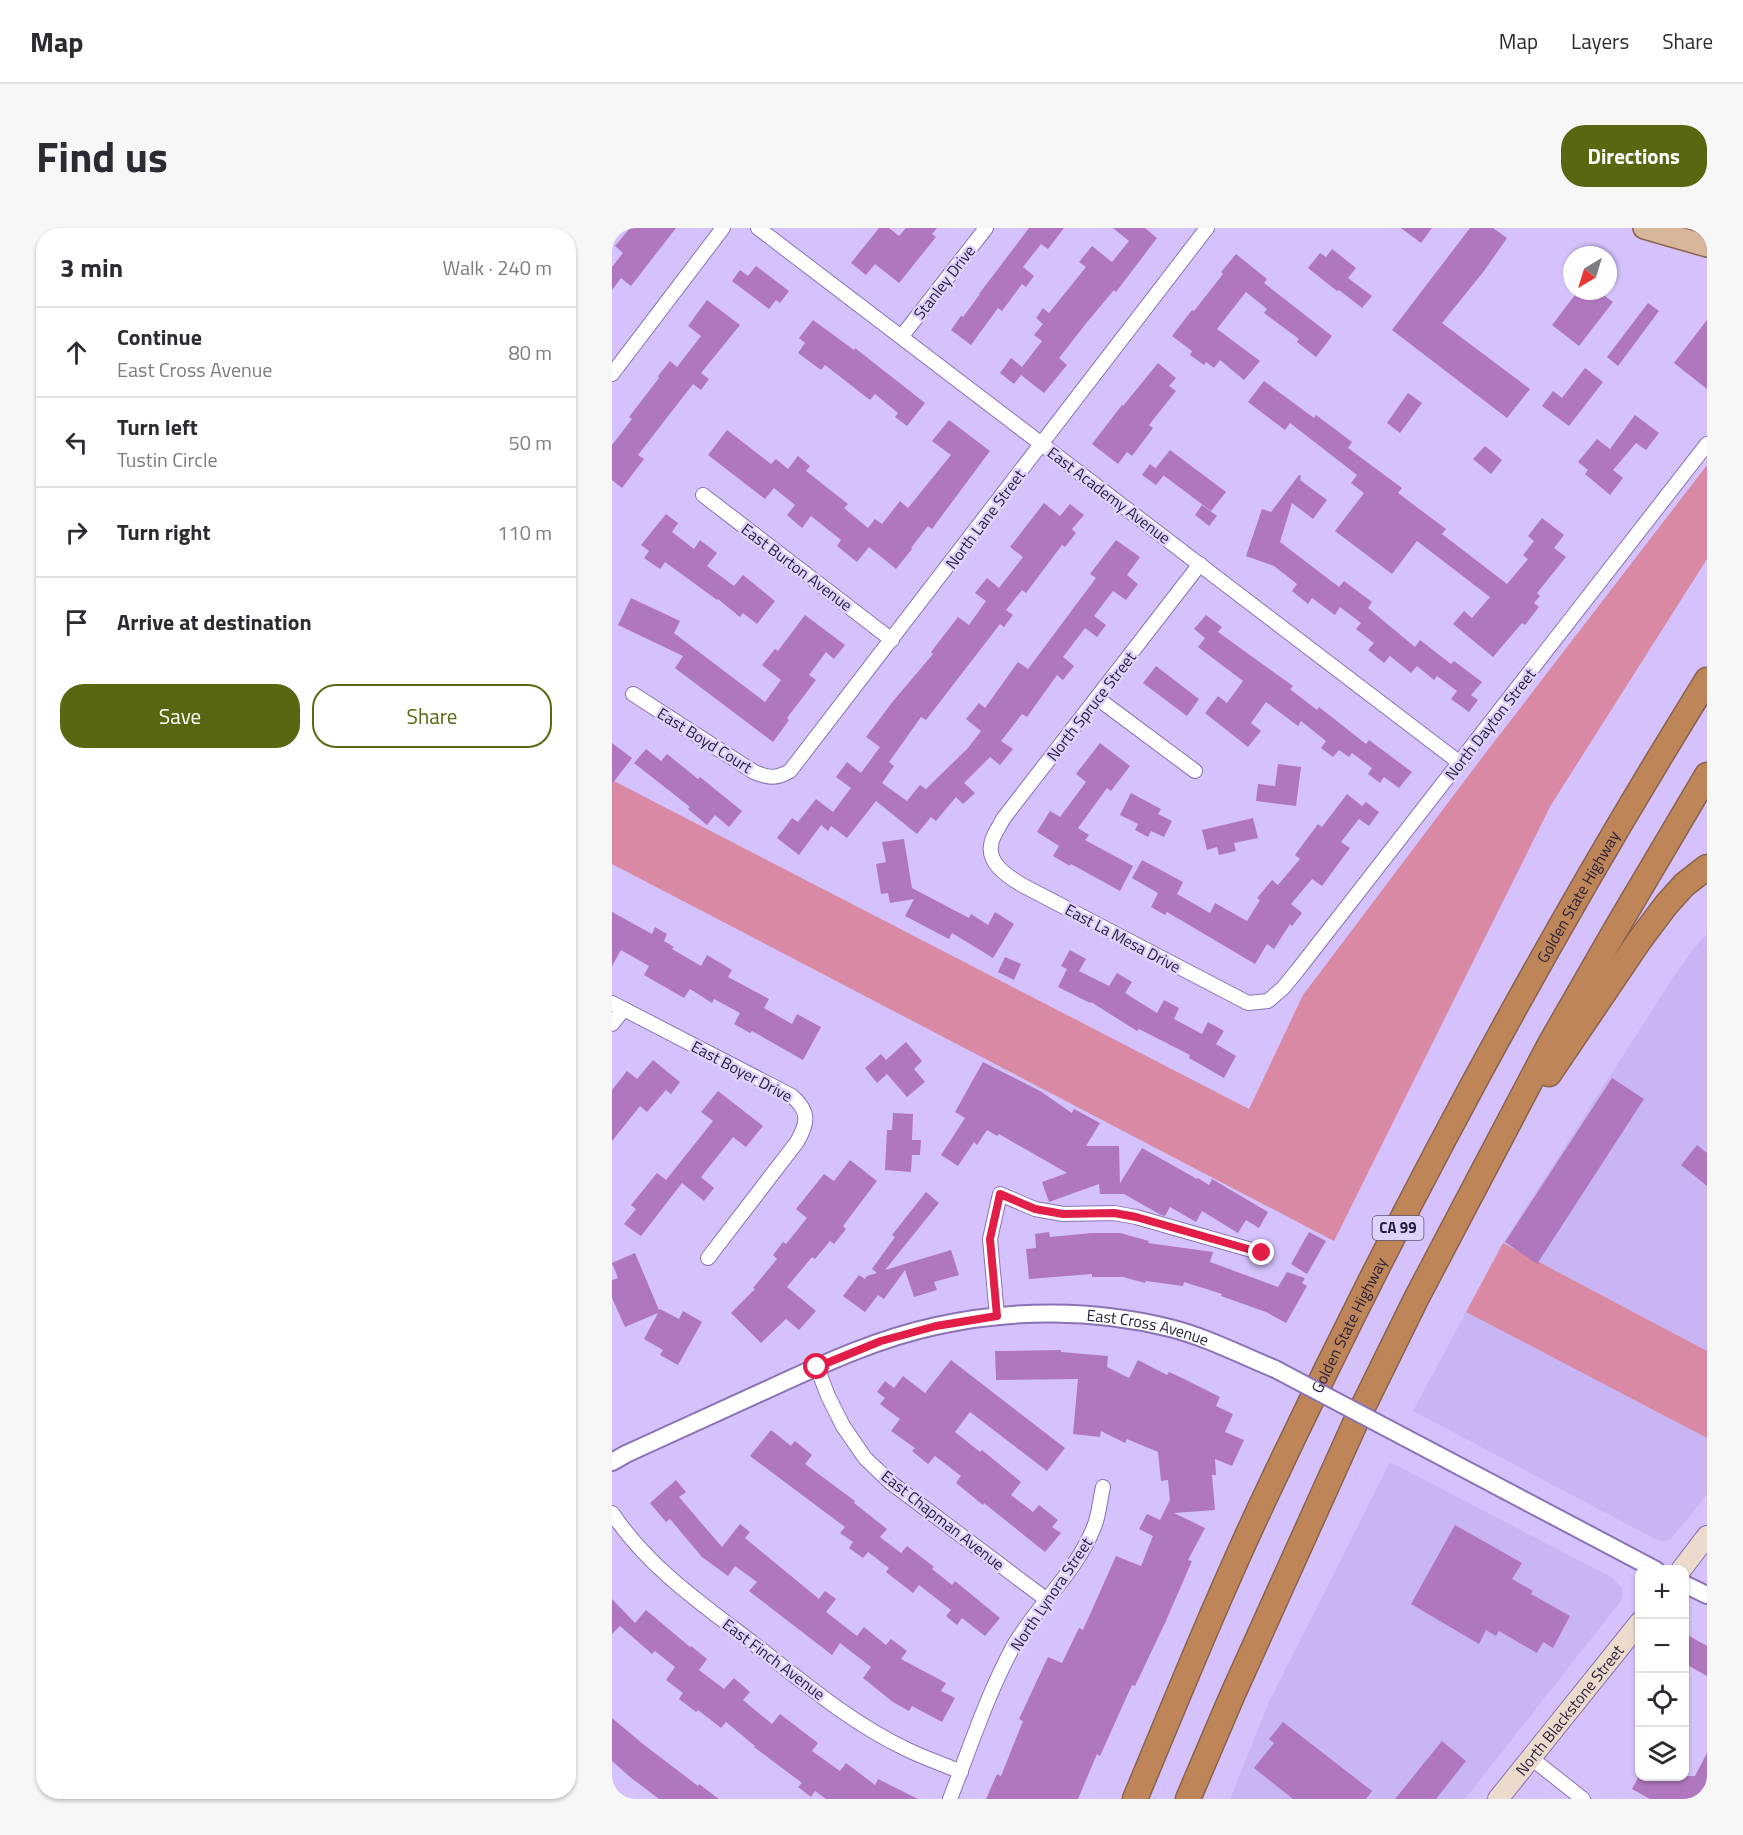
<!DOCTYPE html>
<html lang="en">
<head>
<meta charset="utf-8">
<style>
  :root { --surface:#fff; --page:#f7f7f7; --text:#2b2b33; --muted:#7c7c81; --line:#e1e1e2; --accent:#596810 }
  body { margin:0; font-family:"Titillium Web",sans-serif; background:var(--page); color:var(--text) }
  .controls { position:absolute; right:18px; bottom:18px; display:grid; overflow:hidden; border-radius:12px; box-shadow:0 2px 4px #0004 }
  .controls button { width:54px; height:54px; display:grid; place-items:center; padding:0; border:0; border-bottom:2px solid var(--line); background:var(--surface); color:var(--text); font:30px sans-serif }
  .compass { position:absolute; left:951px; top:18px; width:54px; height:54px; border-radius:50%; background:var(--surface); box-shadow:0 2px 4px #0004; rotate:218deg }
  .stop { position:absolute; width:18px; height:18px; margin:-14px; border:4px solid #e11d48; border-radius:50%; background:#fff }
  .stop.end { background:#e11d48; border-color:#fff; box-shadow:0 2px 6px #0008 }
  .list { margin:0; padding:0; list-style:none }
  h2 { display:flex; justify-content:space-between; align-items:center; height:78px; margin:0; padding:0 24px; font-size:26px }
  h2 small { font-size:20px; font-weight:400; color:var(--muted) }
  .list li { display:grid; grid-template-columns:39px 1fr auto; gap:18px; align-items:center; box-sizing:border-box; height:90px; padding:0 24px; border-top:2px solid var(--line) }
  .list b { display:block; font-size:22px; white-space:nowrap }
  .list p { margin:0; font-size:20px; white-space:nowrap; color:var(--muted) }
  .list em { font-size:20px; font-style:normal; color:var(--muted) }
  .actions { display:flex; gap:12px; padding:18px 24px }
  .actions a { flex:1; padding:14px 0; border:2px solid var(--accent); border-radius:24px; text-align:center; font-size:21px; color:var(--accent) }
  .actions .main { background:var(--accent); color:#fff }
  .icon { flex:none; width:33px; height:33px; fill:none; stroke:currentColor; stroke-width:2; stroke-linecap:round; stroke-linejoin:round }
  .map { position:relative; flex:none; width:1095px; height:1571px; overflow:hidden; border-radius:24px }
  header { display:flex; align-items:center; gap:36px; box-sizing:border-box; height:84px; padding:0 30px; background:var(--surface); border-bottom:2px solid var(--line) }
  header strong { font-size:28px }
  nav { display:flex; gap:33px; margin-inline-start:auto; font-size:21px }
  .intro { display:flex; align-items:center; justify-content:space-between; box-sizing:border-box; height:144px; padding:0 36px }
  h1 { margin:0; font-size:42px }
  .button { padding:15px 27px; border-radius:24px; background:var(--accent); color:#fff; font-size:21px; font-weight:700 }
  main { display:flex; gap:36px; padding:0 36px }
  aside { flex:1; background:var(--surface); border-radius:24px; box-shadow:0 2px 4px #0004 }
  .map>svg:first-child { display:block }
</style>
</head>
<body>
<header>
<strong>Map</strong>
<nav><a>Map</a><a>Layers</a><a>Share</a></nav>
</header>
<div class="intro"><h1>Find us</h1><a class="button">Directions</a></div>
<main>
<aside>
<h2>3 min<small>Walk · 240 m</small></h2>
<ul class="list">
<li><svg class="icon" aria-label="ahead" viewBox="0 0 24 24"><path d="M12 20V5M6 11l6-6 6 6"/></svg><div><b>Continue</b><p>East Cross Avenue</p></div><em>80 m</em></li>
<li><svg class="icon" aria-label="left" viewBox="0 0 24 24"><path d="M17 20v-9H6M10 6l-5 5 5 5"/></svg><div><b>Turn left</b><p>Tustin Circle</p></div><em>50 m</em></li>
<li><svg class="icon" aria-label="right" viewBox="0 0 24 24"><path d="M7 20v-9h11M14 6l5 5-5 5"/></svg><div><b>Turn right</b></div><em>110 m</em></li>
<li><svg class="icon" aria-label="arrive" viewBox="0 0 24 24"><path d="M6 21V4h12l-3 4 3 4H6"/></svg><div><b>Arrive at destination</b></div></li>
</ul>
<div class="actions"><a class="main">Save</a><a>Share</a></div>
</aside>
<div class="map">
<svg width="1095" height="1571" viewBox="0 0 1095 1571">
  <rect width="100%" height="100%" fill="#d5c2fd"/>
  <g fill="#cab5f4">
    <polygon points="1095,706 1095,1123 891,1015 1060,751 1079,724"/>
    <polygon points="854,1084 1095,1210 1095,1267 1058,1312 1050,1313 1043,1311 801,1183"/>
    <polygon points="778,1234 1001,1350 1010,1360 1011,1366 1009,1373 853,1571 618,1571 657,1474"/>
  </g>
  <g fill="#d989a3">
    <polygon points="1095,237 1095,331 939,577 722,1013 0,636 0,552 637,881 691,767 872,527"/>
    <polygon points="891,1015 1095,1123 1095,1210 854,1084"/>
  </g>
  <g fill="#b076be">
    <polygon points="18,0 64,0 19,58 9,50 0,62 0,39 11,25 3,18"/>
    <polygon points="267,0 277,0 287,8 294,0 325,0 320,6 324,9 287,55 263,36 254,47 239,35"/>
    <polygon points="417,0 452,0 436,21 429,16 411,39 422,48 414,59 410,56 390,83 386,80 359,117 339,102 349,88 351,89 368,66 367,66"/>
    <polygon points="501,0 533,0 545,10 504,64 502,62 476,93 447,130 455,137 432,165 409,147 402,156 388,145 399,130 410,139 430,113 422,107 431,96 424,90 431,80 437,85 474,39 467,34 480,18 500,34 517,13"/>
    <polygon points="789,0 820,0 809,15"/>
    <polygon points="858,0 881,0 895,10 872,43 830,95 918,161 895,190 780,102"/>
    <polygon points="720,21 744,40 736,50 760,68 750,80 727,62 725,63 696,40 708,25 714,29"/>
    <polygon points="624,26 655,51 652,55 720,108 704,129 685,114 687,111 652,85 655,81 634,64 605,101 648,133 632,152 608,132 602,140 594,134 592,137 578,127 580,123 560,108 580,82 582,83 611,46 609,44"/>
    <polygon points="144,38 177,63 168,75 164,72 157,81 120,53 128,42 136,48"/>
    <polygon points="966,63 986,63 1001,74 967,118 940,97"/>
    <polygon points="95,72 128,97 89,145 97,151 89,162 81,156 26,227 32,231 10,260 0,252 0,217 20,191 17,189 47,150 46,148 58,133 65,139 89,108 76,98"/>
    <polygon points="1036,75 1047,83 1006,138 995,129"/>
    <polygon points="201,92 242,122 243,120 313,175 295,198 283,189 286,185 263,166 258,172 213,137 209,142 186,125 193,115 187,110"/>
    <polygon points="1095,92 1095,161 1062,135"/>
    <polygon points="546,135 564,150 557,158 564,163 537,197 541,200 520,228 515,224 506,236 480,216 510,177 511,178"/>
    <polygon points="973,140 991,154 957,198 930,178 941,163 950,170"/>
    <polygon points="652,153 702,190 704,187 740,214 736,220 790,260 786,265 834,301 830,306 895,356 916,331 911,327 922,313 916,308 930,290 952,307 942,320 954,329 925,365 928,368 922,375 927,379 913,397 910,395 881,429 841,396 852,383 860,390 878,369 805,313 780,346 723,303 752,265 739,255 745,247 678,195 673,202 636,174"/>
    <polygon points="796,165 810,175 788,205 775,195"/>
    <polygon points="1023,187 1047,205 1034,222 1024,215 1001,242 1011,250 998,267 973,246 976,242 966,234 985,211 998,221"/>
    <polygon points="337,192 378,223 320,301 316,298 299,320 300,321 284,341 257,319 245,334 225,318 229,312 199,288 190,300 175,287 183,277 162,260 153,271 96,227 115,202 159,236 164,231 176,241 186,228 198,238 194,243 236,276 232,280 256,300 263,291 270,296 288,273 296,280 339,227 320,213"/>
    <polygon points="873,218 890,232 879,246 861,231"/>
    <polygon points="558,222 614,264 599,283 543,241"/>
    <polygon points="538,236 552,247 544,257 530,247"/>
    <polygon points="687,247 689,248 688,252 715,272 701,291 680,275 668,314 727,359 732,353 760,374 756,380 803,419 808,412 839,436 842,433 870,454 859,467 866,472 857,484 839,471 845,463 825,448 822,452 805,438 799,445 778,428 772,435 756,422 762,415 744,401 749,395 728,379 723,387 700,370 696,376 680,363 685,356 662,338 634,328 650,281 659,284"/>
    <polygon points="432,275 448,288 458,276 472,287 460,301 464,305 453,319 450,317 414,365 410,362 394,382 401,387 392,399 388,396 314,492 309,489 277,534 282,538 270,555 295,573 308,557 314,561 356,520 369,503 354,491 367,475 373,480 406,434 416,441 484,350 478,346 504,312 528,329 515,347 526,356 514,372 501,363 482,388 494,397 485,409 473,400 451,429 462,438 451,452 445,447 415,489 410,486 389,513 401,521 388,537 378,529 352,555 363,565 351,576 344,569 324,593 319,589 305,606 264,573 235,610 219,598 216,603 209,597 187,627 165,610 180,590 186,594 204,571 221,584 239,560 224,549 235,534 249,545 268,519 254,509 282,472 321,426 319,424 346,389 357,397 374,373 363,365 375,350 387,360 411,329 398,319"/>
    <polygon points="590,277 605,288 597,298 583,287"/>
    <polygon points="54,286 66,295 60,304 82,321 88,312 105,325 95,338 122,358 131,347 163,373 145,396 131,385 128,389 106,371 105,372 53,334 48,341 32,330 37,323 29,317"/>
    <polygon points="19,370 68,393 62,405 153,474 169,452 150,437 163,421 166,423 193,387 233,417 222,431 214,424 197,447 204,452 175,490 177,492 161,514 63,440 71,428 6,397"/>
    <polygon points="594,387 610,399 606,404 681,458 678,461 705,482 707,479 754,516 757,512 800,544 787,560 772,549 768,555 756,546 760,540 740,525 737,529 727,522 721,529 709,520 714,513 689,493 686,498 654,474 639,495 649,503 636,519 593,485 606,468 615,475 631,453 586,419 593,410 582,401"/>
    <polygon points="544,438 587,471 575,488 531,455"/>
    <polygon points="0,515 20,530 0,556"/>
    <polygon points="488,515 518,538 499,563 495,560 466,600 477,607 473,612 521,638 508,663 459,636 458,638 441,628 447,618 425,604 438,583 448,589 474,554 464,546"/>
    <polygon points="34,521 49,533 55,526 86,551 88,549 130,583 117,599 103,587 95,597 76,581 78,579 22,535"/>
    <polygon points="666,536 689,539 684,578 644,573 646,556 663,558"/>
    <polygon points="519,565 549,581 546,586 560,593 552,609 539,603 536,609 523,602 526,596 508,587"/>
    <polygon points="735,566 750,578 754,574 767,584 757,598 747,591 729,614 738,620 710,658 700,651 679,676 690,685 680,698 678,696 662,721 655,716 643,736 555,684 553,687 539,679 546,665 520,650 530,632 571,654 565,666 598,685 603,675 635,693 648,672 645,670 660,652 666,657 688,631 683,627 706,596 710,599"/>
    <polygon points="641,590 646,610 622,615 624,623 607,627 605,619 595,622 590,602"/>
    <polygon points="292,611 300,660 357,690 359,686 376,697 383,684 402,696 381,730 340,705 337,711 293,688 302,671 278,675 276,665 269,666 264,636 274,634 270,614"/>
    <polygon points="0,684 40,706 43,699 55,706 52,713 62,719 60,721 89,738 95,727 120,742 116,749 157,771 152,780 180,796 185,786 209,799 191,832 140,803 138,805 122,796 128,785 102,771 100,775 78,761 72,770 32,747 37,738 9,722 0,738"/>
    <polygon points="458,722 474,731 467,743 497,758 505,745 520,754 513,765 545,785 552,772 567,780 562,791 590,806 596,794 612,803 604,816 624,828 612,850 577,830 578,827 527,801 525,803 479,774 478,775 446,759 455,741 449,738"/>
    <polygon points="393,729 409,736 402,752 386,744"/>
    <polygon points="294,814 310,833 302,841 313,854 295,869 275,846 265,855 253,840 269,826 274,832"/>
    <polygon points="41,832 68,854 59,866 54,862 35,884 28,878 0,913 0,862 15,843 25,851"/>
    <polygon points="371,834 428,863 460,885 462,881 488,895 474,918 507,918 508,955 530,920 585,951 586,950 597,957 600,951 656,984 647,1000 634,992 626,1005 590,983 584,994 558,979 553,988 549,987 512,966 488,966 487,956 437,974 430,954 455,945 387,906 385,908 375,902 365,917 362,914 346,938 329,927 353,890 343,884"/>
    <polygon points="1000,850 1032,871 925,1036 893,1014"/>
    <polygon points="106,863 151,898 134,919 121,909 89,949 102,960 92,973 70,955 29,1008 12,996 24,981 19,977 45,945 54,952 101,893 89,884"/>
    <polygon points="281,885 301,886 300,912 309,912 308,927 300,927 299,944 273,942 275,902 280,902"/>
    <polygon points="1085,917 1095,925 1095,958 1069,937"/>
    <polygon points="238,932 265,953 231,998 234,1001 222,1016 218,1013 203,1031 200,1029 175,1059 204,1083 187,1102 174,1091 149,1115 119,1085 143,1061 141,1060 165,1031 161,1027 171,1014 174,1016 195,990 184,981 212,946 222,953"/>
    <polygon points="314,964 327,975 273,1042 339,1022 347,1047 322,1054 325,1062 302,1069 293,1042 272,1071 266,1067 253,1084 231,1068 247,1047 253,1051 255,1048 265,1045 260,1041 283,1009 280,1007"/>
    <polygon points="437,1004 438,1009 480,1005 508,1005 537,1013 536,1015 601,1024 598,1034 666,1059 675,1044 693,1050 690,1055 695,1058 674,1095 654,1084 609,1068 610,1066 572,1054 571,1058 534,1053 533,1055 511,1049 480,1049 480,1046 417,1051 414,1021 424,1020 423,1006"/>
    <polygon points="697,1004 714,1013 695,1046 679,1036"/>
    <polygon points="23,1025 47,1082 48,1081 67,1091 71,1083 90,1094 66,1137 48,1127 51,1122 32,1111 46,1085 13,1099 0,1070 0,1052 6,1050 0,1035"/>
    <polygon points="449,1122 449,1124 496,1128 495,1139 517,1150 526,1132 555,1147 557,1144 570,1150 608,1169 604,1178 621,1186 613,1204 632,1212 620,1238 603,1231 604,1247 600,1247 603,1282 562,1285 593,1300 576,1332 580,1333 553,1395 523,1458 520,1457 488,1528 485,1526 466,1571 374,1571 385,1546 389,1548 411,1493 407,1491 436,1429 450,1435 467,1400 471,1402 504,1328 529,1338 541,1308 527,1301 535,1286 548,1292 558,1272 556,1252 549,1253 546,1224 515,1211 513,1215 489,1203 488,1209 461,1206 466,1151 384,1152 383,1123"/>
    <polygon points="339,1132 453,1220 435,1243 358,1184 343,1204 368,1224 370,1222 409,1254 399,1267 421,1284 427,1277 446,1292 440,1299 449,1305 433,1324 372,1275 371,1277 344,1255 349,1248 323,1228 316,1236 300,1223 303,1220 279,1203 288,1191 268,1176 273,1170 265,1164 273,1153 282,1160 291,1148 313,1165"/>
    <polygon points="159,1202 179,1218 183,1213 200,1227 193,1236 243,1273 242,1275 275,1301 268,1309 289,1325 295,1318 322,1339 320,1341 340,1357 343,1353 388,1390 373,1408 350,1390 345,1397 334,1388 339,1382 307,1357 301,1365 274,1344 277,1340 256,1324 251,1330 237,1320 241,1314 228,1305 233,1299 138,1228"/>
    <polygon points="64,1252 74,1264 67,1269 110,1319 128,1296 138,1304 133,1310 207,1371 213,1363 224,1371 214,1384 245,1408 252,1399 274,1417 279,1411 295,1423 289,1431 334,1455 329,1463 343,1470 330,1494 300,1478 297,1483 281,1474 251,1450 259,1439 228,1415 220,1427 137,1363 145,1354 123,1338 116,1348 90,1329 58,1291 54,1294 38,1275"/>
    <polygon points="843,1297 910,1335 900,1351 921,1363 919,1366 958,1388 941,1420 931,1414 925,1425 887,1403 884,1408 874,1402 867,1416 799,1376"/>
    <polygon points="0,1371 23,1395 34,1382 78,1419 79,1418 95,1431 87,1442 112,1461 122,1450 138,1464 131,1472 160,1496 168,1486 206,1515 200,1523 228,1543 234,1535 263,1557 266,1551 306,1571 214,1571 203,1563 199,1569 186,1559 190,1555 142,1519 143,1518 114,1494 109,1500 86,1482 84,1484 67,1471 71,1465 54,1452 63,1439 43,1423 40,1426 8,1398 0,1406"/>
    <polygon points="1072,1405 1095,1418 1095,1448 1072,1435"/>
    <polygon points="0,1490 31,1516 86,1558 87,1556 107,1571 47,1571 18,1549 0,1533"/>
    <polygon points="671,1494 760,1563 754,1571 681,1571 642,1540 662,1515 657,1511"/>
    <polygon points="830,1513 854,1533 824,1571 783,1571"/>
    <polygon points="1095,1525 1095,1571 1038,1571 1020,1561 1027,1548 1083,1548"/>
  </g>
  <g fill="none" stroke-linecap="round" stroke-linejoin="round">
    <g stroke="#8a72b7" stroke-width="16">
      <g id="minor">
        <polyline points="146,0 848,535"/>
        <polyline points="290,108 374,0"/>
        <polyline points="0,146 111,0"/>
        <polyline points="91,267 280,412"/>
        <path d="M588 336 391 591C388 598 382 605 380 613 373 634 395 648 410 657L636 775 656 773 671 760 685 743 1095 216"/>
        <path d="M21 466 142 544C157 550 164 551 178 543L595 0"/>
        <polyline points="485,470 583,543"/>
        <path d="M0 775 180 868C198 884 196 895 185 914L96 1030"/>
        <polyline points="0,796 12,781"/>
        <polyline points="385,1088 378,1011 388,966 423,981 451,986 502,985 524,989 650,1025"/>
        <polyline points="205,1139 216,1168 231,1198 253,1230 278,1254 435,1372"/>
        <path d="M0 1285C35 1337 84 1372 133 1409 184 1448 235 1493 294 1521 312 1530 331 1536 349 1544"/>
        <polyline points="919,1530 971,1571"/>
        <path d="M338 1571C358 1520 375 1467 401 1419 425 1377 464 1345 482 1299 487 1287 488 1272 491 1259"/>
      </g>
    </g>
    <g stroke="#8a72b7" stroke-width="20">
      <g id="tertiary">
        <polyline points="792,1209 1044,1342"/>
        <path id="s1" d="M0 1234 14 1226C64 1203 113 1181 163 1158 215 1134 268 1110 324 1098 400 1081 482 1081 558 1100 594 1109 629 1127 663 1141"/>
        <polyline points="1072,1356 1095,1367"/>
      </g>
    </g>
    <g stroke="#8a72b7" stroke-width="22">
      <g id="secondary">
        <polyline points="1069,1342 1095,1308"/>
        <path id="s2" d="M886 1571 1028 1394"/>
      </g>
    </g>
    <g stroke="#8a624d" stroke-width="24">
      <polyline id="primary" points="1032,0 1095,18"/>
    </g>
    <g stroke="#8a624d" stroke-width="27">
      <g id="motorway">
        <polyline points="937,846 1027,713 1054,677 1072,657 1095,639"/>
        <path id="s3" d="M523 1571C566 1468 608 1364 656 1263 787 985 933 713 1095 452"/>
        <polyline points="576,1571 620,1468 745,1191 804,1071 938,816 1004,701 1095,547"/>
      </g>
    </g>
    <use href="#minor" stroke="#fff" stroke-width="14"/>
    <use href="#tertiary" stroke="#fff" stroke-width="16"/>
    <use href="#secondary" stroke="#ecdbcd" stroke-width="20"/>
    <use href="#primary" stroke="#d8b69b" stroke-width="21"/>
    <use href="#motorway" stroke="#be8658" stroke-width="24"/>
    <g stroke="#8a72b7" stroke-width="20" stroke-linecap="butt">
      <polyline id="tertiary-bridge" points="663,1141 792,1209"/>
    </g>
    <use href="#tertiary-bridge" stroke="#fff" stroke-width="16"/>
  </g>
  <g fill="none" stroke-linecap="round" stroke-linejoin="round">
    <polyline stroke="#e11d48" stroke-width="8" points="205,1139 269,1113 324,1098 385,1088 378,1011 388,966 423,981 451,986 502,985 524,989 650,1025"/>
  </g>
  <g text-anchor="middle" stroke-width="5" stroke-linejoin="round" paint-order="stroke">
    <rect fill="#e0d2ff" stroke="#5f5474" stroke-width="1.5" x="760.5" y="988" width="51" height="24" rx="4.5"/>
    <g font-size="15" font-weight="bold" fill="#281e39">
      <text x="786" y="1005">CA 99</text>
    </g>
    <g font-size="16" fill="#281e39" stroke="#e0d2ff">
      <text transform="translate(332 54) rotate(-52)" y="6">Stanley Drive</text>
      <text transform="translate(497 267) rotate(37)" y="6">East Academy Avenue</text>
      <text transform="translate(373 291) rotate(-53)" y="6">North Lane Street</text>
      <text transform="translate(185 339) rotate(37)" y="6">East Burton Avenue</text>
      <text transform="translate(479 478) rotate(-52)" y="6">North Spruce Street</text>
      <text transform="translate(878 496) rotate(-52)" y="6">North Dayton Street</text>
      <text transform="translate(93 512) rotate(32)" y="6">East Boyd Court</text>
      <text dy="6" stroke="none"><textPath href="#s3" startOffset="1006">Golden State Highway</textPath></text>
      <text transform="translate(511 710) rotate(28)" y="6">East La Mesa Drive</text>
      <text transform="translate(130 843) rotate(28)" y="6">East Boyer Drive</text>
      <text dy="6" stroke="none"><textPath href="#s3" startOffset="520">Golden State Highway</textPath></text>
      <text dy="6" stroke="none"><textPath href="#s1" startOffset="566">East Cross Avenue</textPath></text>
      <text transform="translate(331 1292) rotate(38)" y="6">East Chapman Avenue</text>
      <text transform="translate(439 1366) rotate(-56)" y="6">North Lynora Street</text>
      <text transform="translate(162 1431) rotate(37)" y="6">East Finch Avenue</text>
      <text dy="6" stroke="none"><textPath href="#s2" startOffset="114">North Blackstone Street</textPath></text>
    </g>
  </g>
</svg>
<div class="controls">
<button>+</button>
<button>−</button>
<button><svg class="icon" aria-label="locate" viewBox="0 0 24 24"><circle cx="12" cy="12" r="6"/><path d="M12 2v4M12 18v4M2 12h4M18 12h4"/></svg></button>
<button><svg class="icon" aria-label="layers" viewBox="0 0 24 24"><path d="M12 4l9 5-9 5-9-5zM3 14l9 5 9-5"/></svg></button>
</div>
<svg class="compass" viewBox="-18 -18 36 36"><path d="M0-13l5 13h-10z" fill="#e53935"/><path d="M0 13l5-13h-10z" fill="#7c7c81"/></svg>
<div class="stop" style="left:205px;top:1139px"></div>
<div class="stop end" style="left:650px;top:1025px"></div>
</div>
</main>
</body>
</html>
